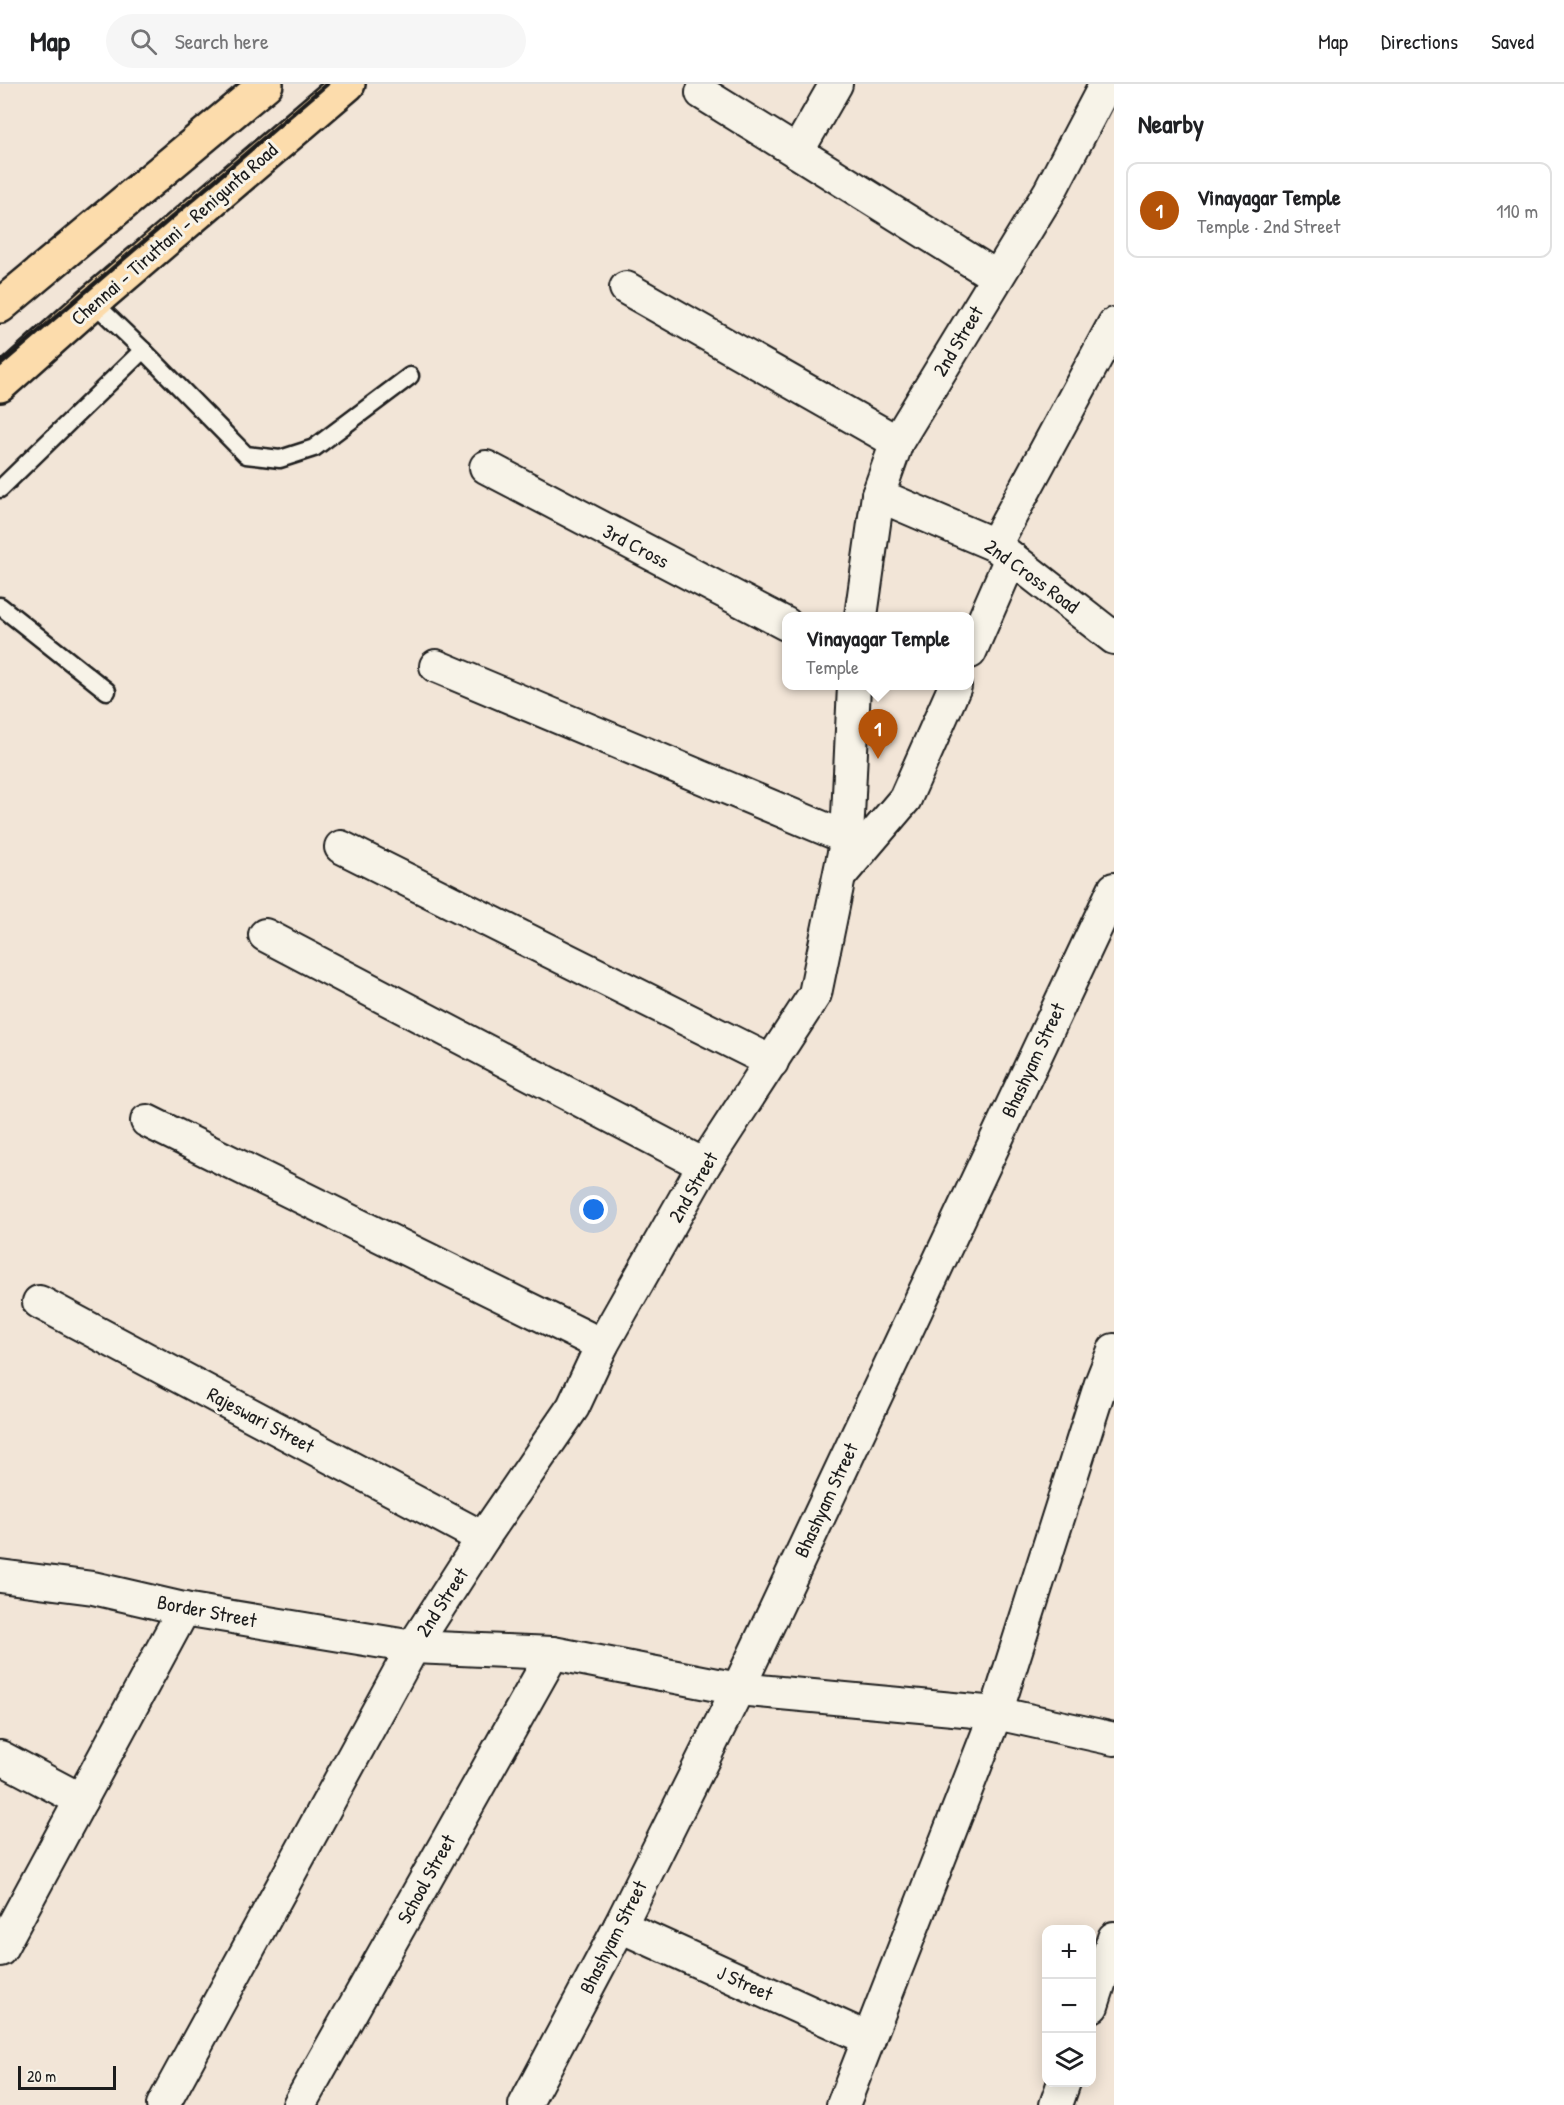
<!DOCTYPE html>
<html lang="en">
<head>
<meta charset="utf-8">
<style>
  :root { --surface:#fff; --page:#f6f6f6; --text:#202124; --muted:#757577; --line:#e0e0e0; --accent:#b45309 }
  body { margin:0; font-family:"Patrick Hand",sans-serif; background:var(--page); color:var(--text) }
  .controls { position:absolute; right:18px; bottom:18px; display:grid; overflow:hidden; border-radius:12px; box-shadow:0 3px 15px #0003 }
  .controls button { width:54px; height:54px; display:grid; place-items:center; padding:0; border:0; border-bottom:2px solid var(--line); background:var(--surface); color:var(--text); font:30px sans-serif }
  .scale { position:absolute; left:18px; bottom:15px; width:98px; box-sizing:border-box; padding-left:6px; border:3px solid #1c1c1c; border-top:0; font-size:16px; line-height:21px; white-space:nowrap; color:#1c1c1c; -webkit-text-stroke:4px #f7f3e8; paint-order:stroke }
  .you { position:absolute; left:594px; top:1126px; width:21px; height:21px; margin:-15px; border:4px solid #fff; border-radius:50%; background:#1a73e8; box-shadow:0 0 0 9px #1a73e833 }
  .badge { display:grid; place-items:center; width:39px; height:39px; border-radius:50%; background:var(--accent); color:#fff; font-size:20px; font-weight:700 }
  .pin { position:absolute; translate:-50% -50px; filter:drop-shadow(0 2px 3px #0008) }
  .pin::after { content:''; position:absolute; top:32px; width:21px; height:18px; background:inherit; clip-path:polygon(0 0,100% 0,50% 100%) }
  .popup { position:absolute; left:782px; top:528px; width:192px; height:78px; box-sizing:border-box; display:grid; place-content:center; border-radius:12px; background:var(--surface); filter:drop-shadow(0 2px 4px #0005); font-size:20px; white-space:nowrap; color:var(--muted) }
  .popup b { font-size:22px; color:var(--text) }
  .popup::after { content:''; position:absolute; left:50%; top:100%; margin-left:-12px; border:12px solid transparent; border-top-color:var(--surface) }
  .list { margin:0; padding:0; list-style:none }
  h2 { display:flex; justify-content:space-between; align-items:center; height:78px; margin:0; padding:0 24px; font-size:26px }
  h2 small { font-size:20px; font-weight:400; color:var(--muted) }
  .list li { display:grid; grid-template-columns:39px 1fr auto; gap:18px; align-items:center; box-sizing:border-box; height:96px; margin:0 12px 12px; padding:0 12px; border:2px solid var(--line); border-radius:12px }
  .list b { display:block; font-size:22px; white-space:nowrap }
  .list p { margin:0; font-size:20px; white-space:nowrap; color:var(--muted) }
  .list em { font-size:20px; font-style:normal; color:var(--muted) }
  .icon { flex:none; width:33px; height:33px; fill:none; stroke:currentColor; stroke-width:2; stroke-linecap:round; stroke-linejoin:round }
  .map { position:relative; flex:none; width:1114px; height:2021px; overflow:hidden }
  header { display:flex; align-items:center; gap:36px; box-sizing:border-box; height:84px; padding:0 30px; background:var(--surface); border-bottom:2px solid var(--line) }
  header strong { font-size:28px }
  nav { display:flex; gap:33px; margin-inline-start:auto; font-size:21px }
  .search { width:420px; height:54px; background:var(--page); display:flex; align-items:center; gap:15px; box-sizing:border-box; padding:0 21px; border-radius:33px; color:var(--muted); font-size:22px }
  main { display:flex }
  aside { flex:1; background:var(--surface) }
  .map>svg:first-child { display:block }
</style>
</head>
<body>
<header>
<strong>Map</strong>
<div class="search"><svg class="icon" aria-label="search" viewBox="0 0 24 24"><circle cx="10" cy="10" r="6"/><path d="M15 15l6 6"/></svg>Search here</div>
<nav><a>Map</a><a>Directions</a><a>Saved</a></nav>
</header>
<main>
<div class="map">
<svg width="1114" height="2021" viewBox="0 0 1114 2021">
  <rect width="100%" height="100%" fill="#f2e5d7"/>
  <filter id="ink" filterUnits="userSpaceOnUse"><feTurbulence type="fractalNoise" baseFrequency=".0167" numOctaves="2"/><feDisplacementMap in="SourceGraphic" scale="12" xChannelSelector="R" yChannelSelector="G"/><feConvolveMatrix kernelMatrix="1 2 1 2 8 2 1 2 1" color-interpolation-filters="sRGB"/></filter>
  <g filter="url(#ink)">
    <g fill="none" stroke-linecap="round" stroke-linejoin="round">
      <g stroke="#1c1c1c" stroke-width="21">
        <g id="lane">
          <polyline points="93,218 143,266 246,371 280,375 314,364 410,292"/>
          <polyline points="0,405 143,266"/>
          <polyline points="0,522 107,607"/>
        </g>
      </g>
      <g stroke="#1c1c1c" stroke-width="36">
        <g id="street">
          <polyline points="836,0 797,68 997,193"/>
          <polyline points="702,9 797,68"/>
          <polyline points="626,204 897,358"/>
          <polyline points="486,383 786,540"/>
          <polyline points="878,411 995,461 1114,554"/>
          <polyline points="995,461 1114,240"/>
          <polyline points="861,532 878,411 897,358 1050,107 1106,0"/>
          <polyline points="970,568 1011,474"/>
          <polyline points="436,582 847,754"/>
          <polyline points="341,763 772,978"/>
          <polyline points="842,789 905,715 955,602"/>
          <polyline points="265,851 704,1081"/>
          <polyline points="147,1037 602,1261"/>
          <polyline points="39,1218 483,1454"/>
          <polyline points="0,1492 93,1504 184,1525 413,1563 483,1454 573,1323 602,1261 704,1081 815,910 847,754 854,602"/>
          <polyline points="0,1673 81,1716"/>
          <polyline points="620,1842 869,1955"/>
          <polyline points="0,1866 184,1525"/>
          <polyline points="1092,1922 1114,1854"/>
          <polyline points="163,2021 413,1563 553,1569 738,1605 996,1629 1114,1655"/>
          <polyline points="299,2021 553,1569"/>
          <polyline points="525,2021 620,1842 738,1605 1114,805"/>
          <polyline points="843,2021 996,1629 1101,1299 1114,1266"/>
          <polyline points="1056,2021 1064,1998"/>
        </g>
      </g>
      <g stroke="#1c1c1c" stroke-width="38">
        <g id="highway">
          <polyline points="0,222 266,0"/>
          <polyline points="0,301 93,218 348,0"/>
        </g>
      </g>
      <use href="#lane" stroke="#f7f3e8" stroke-width="16"/>
      <use href="#street" stroke="#f7f3e8" stroke-width="32"/>
      <use href="#highway" stroke="#fcdcac" stroke-width="33"/>
      <polyline stroke="#1c1c1c" stroke-width="4.5" points="0,281 327,0"/>
    </g>
  </g>
  <g text-anchor="middle" stroke-width="6" stroke-linejoin="round" paint-order="stroke">
    <g font-size="20" fill="#1c1c1c" stroke="#f7f3e8">
      <text transform="translate(174 150) rotate(-41)" y="7">Chennai - Tiruttani - Renigunta Road</text>
      <text transform="translate(958 257) rotate(-59)" y="7">2nd Street</text>
      <text transform="translate(636 462) rotate(28)" y="7">3rd Cross</text>
      <text transform="translate(1032 492) rotate(36)" y="7">2nd Cross Road</text>
      <text transform="translate(1033 976) rotate(-65)" y="7">Bhashyam Street</text>
      <text transform="translate(693 1103) rotate(-60)" y="7">2nd Street</text>
      <text transform="translate(261 1336) rotate(28)" y="7">Rajeswari Street</text>
      <text transform="translate(826 1416) rotate(-65)" y="7">Bhashyam Street</text>
      <text transform="translate(442 1518) rotate(-57)" y="7">2nd Street</text>
      <text transform="translate(207 1527) rotate(11)" y="7">Border Street</text>
      <text transform="translate(426 1795) rotate(-61)" y="7">School Street</text>
      <text transform="translate(613 1853) rotate(-63)" y="7">Bhashyam Street</text>
      <text transform="translate(745 1899) rotate(24)" y="7">J Street</text>
    </g>
  </g>
</svg>
<div class="controls">
<button>+</button>
<button>−</button>
<button><svg class="icon" aria-label="layers" viewBox="0 0 24 24"><path d="M12 4l9 5-9 5-9-5zM3 14l9 5 9-5"/></svg></button>
</div>
<div class="scale">20 m</div>
<div class="you"></div>
<div class="pin badge" style="left:878px;top:675px">1</div>
<div class="popup"><b>Vinayagar Temple</b>Temple</div>
</div>
<aside>
<h2>Nearby<small></small></h2>
<ul class="list">
<li><span class="badge">1</span><div><b>Vinayagar Temple</b><p>Temple · 2nd Street</p></div><em>110 m</em></li>
</ul>
</aside>
</main>
</body>
</html>
